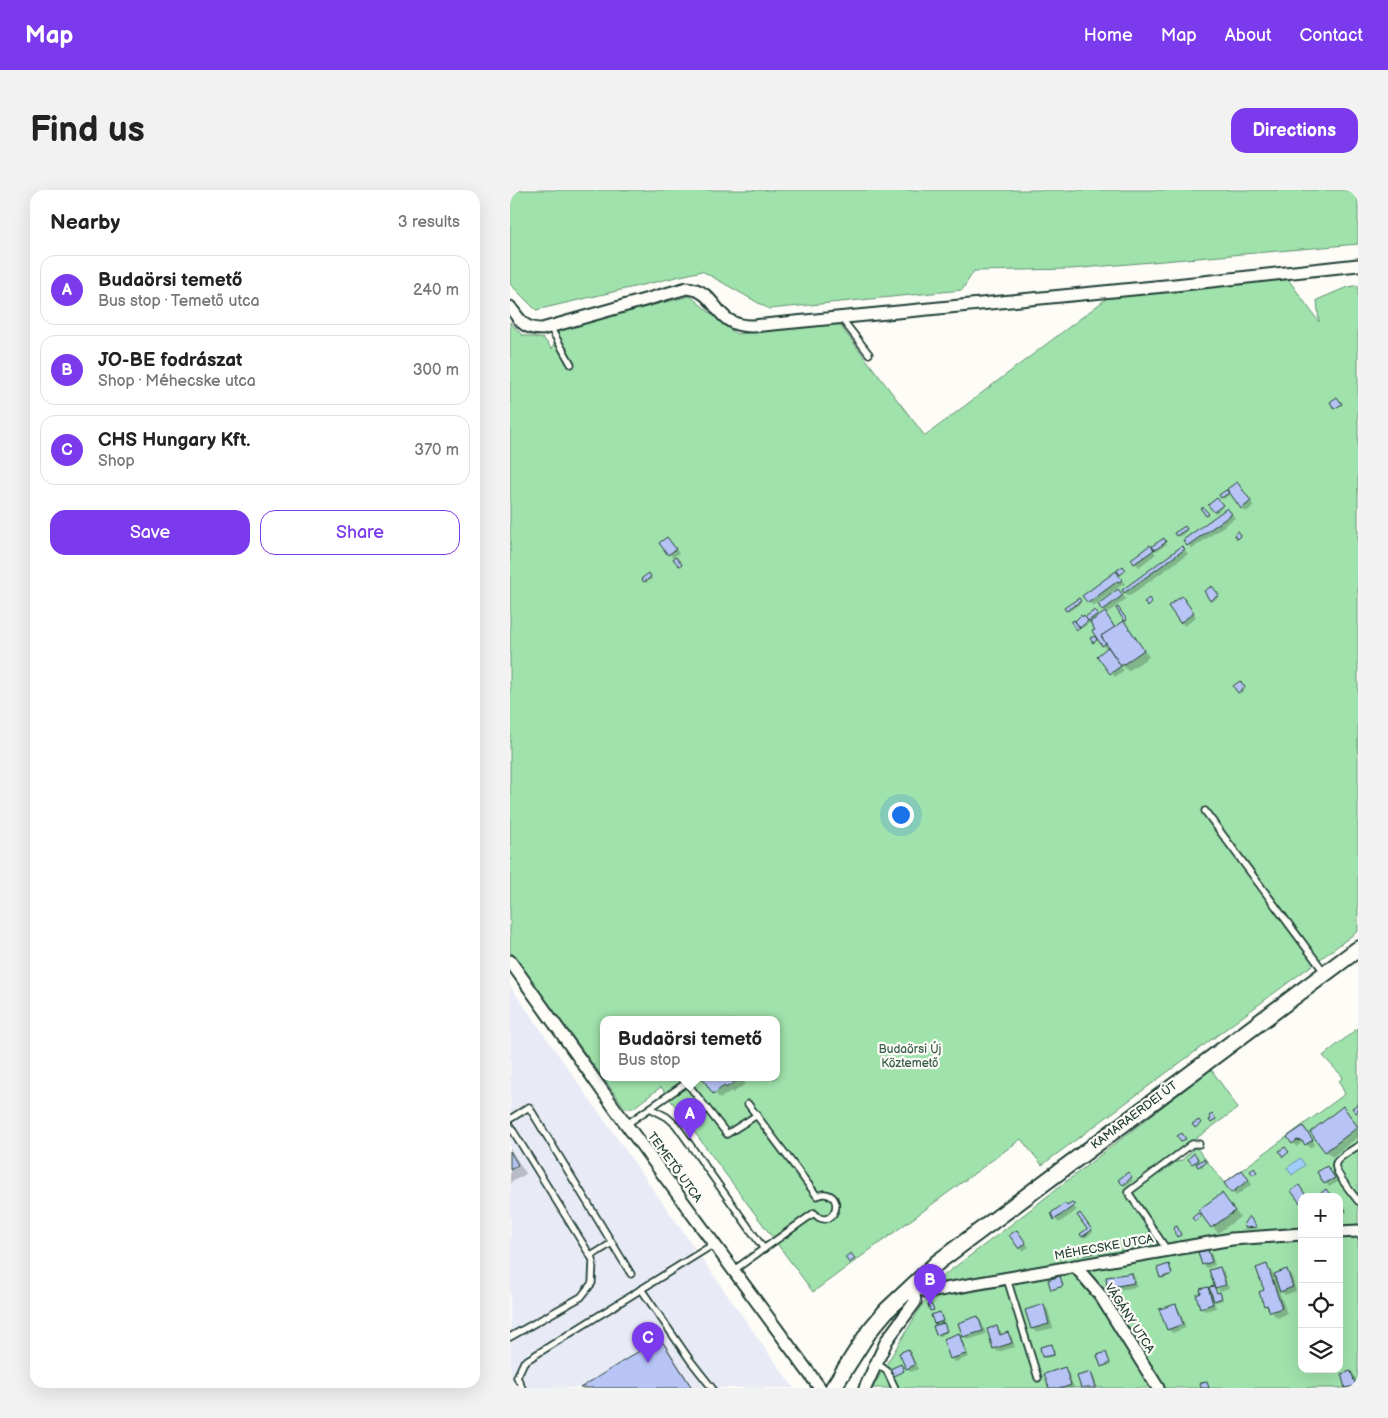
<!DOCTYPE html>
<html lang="en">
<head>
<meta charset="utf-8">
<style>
  :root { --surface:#fff; --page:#f2f2f2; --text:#222; --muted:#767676; --line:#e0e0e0; --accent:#7c3aed }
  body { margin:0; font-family:"Balsamiq Sans",sans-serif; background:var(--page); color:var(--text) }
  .controls { position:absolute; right:15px; bottom:15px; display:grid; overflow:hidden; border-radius:10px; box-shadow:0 5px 20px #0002 }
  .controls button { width:45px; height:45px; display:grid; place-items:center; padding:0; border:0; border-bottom:1px solid var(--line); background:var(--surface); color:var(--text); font:25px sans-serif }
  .you { position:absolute; left:390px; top:624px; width:18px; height:18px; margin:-12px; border:4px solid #fff; border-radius:50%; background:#1a73e8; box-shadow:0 0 0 8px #1a73e833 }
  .badge { display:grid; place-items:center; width:32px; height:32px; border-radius:50%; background:var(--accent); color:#fff; font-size:16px; font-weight:700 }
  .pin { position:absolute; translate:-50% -41px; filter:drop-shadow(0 1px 2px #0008) }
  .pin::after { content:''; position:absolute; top:26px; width:18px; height:15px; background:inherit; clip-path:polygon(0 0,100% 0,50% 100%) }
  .popup { position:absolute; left:90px; top:826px; width:180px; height:65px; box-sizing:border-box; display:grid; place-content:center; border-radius:10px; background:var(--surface); filter:drop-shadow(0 1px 4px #0005); font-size:16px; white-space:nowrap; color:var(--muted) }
  .popup b { font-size:19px; color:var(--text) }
  .popup::after { content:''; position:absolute; left:50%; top:100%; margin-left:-10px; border:10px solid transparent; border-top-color:var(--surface) }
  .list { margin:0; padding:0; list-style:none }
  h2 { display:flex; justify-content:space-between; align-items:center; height:65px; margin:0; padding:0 20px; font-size:21px }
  h2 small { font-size:16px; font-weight:400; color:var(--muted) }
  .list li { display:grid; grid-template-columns:32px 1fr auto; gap:15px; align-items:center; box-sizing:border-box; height:70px; margin:0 10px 10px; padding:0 10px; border:1px solid var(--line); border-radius:15px }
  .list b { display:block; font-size:19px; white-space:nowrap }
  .list p { margin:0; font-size:16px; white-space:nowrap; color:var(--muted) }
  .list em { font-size:16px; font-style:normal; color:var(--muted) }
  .actions { display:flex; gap:10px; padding:15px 20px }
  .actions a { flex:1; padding:11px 0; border:1px solid var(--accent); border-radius:15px; text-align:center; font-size:18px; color:var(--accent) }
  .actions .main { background:var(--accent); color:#fff }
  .icon { flex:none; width:28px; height:28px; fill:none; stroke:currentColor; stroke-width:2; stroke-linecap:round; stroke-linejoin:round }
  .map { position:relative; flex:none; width:848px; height:1198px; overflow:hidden; border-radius:15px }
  header { display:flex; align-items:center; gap:30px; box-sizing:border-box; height:70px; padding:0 25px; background:var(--accent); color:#fff }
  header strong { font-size:24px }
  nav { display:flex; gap:28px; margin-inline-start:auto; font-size:18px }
  .intro { display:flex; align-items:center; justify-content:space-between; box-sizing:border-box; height:120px; padding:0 30px }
  h1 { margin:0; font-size:35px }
  .button { padding:12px 22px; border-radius:15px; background:var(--accent); color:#fff; font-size:18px; font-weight:700 }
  main { display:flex; gap:30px; padding:0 30px }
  aside { flex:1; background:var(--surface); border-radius:15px; box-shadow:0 5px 20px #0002 }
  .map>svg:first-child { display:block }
</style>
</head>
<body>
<header>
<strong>Map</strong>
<nav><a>Home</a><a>Map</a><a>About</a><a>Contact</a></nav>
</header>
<div class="intro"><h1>Find us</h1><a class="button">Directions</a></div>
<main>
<aside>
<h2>Nearby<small>3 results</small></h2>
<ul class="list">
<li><span class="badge">A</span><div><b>Budaörsi temető</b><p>Bus stop · Temető utca</p></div><em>240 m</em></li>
<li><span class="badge">B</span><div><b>JO-BE fodrászat</b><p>Shop · Méhecske utca</p></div><em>300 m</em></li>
<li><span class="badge">C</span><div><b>CHS Hungary Kft.</b><p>Shop</p></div><em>370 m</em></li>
</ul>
<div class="actions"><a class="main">Save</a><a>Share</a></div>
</aside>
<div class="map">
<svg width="848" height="1198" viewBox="0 0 848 1198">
  <rect width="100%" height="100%" fill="#fdfcf7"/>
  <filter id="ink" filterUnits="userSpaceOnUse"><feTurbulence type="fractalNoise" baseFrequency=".02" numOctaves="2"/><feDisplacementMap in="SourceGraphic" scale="10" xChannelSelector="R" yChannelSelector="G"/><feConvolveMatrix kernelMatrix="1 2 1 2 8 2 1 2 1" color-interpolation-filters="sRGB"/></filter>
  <g filter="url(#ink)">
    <polygon fill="#e8ebf6" points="0,796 257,1161 284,1198 0,1198"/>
    <g fill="#a0e2ac" stroke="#609070" fill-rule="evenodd">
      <polygon points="0,0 848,0 848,54 561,79 464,81 452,100 259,119 192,81 26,120 0,94"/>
      <path d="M778 89 809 132 807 110 835 98 848 95V741L532 975 511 949 303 1102 151 897 123 918H115L0 761V132L12 145 34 149 42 159 49 139 180 106 226 144 329 134 415 246 600 106ZM94 830H266V888H94Z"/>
      <path d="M848 838V1198H362L423 1097 433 1086 494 1040 701 879 728 918 651 974 656 979 666 972 672 970 686 957 714 993 835 904 829 891 833 887 813 866ZM792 1007H829V1179H792Z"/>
    </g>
    <polygon fill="#a0cdfa" stroke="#6c93ab" points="790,968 795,975 782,985 777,978"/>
    <g fill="#0003">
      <polygon points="730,297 744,316 736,322 732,318"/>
      <polygon points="716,301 719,305 714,309 710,305"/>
      <polygon points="709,311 713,317 706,323 700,315"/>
      <polygon points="721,323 725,328 682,359 675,351"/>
      <polygon points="674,337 677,341 669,347 666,343"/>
      <polygon points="654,350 657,354 647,361 644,357"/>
      <polygon points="161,353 169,363 164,367 172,376 171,377 151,354"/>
      <polygon points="640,357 646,364 629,377 622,370"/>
      <polygon points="672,357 678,364 619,406 615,403 614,400"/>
      <polygon points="139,385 142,389 136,393 133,389"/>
      <polygon points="609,386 615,394 614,395 613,394 583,416 574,406"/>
      <polygon points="704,399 709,407 703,411 701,410"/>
      <polygon points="612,404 616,409 596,424 606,438 616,432 607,419 609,420 617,432 615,433 620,439 639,467 618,481 607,471 606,472 614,480 605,487 588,466 597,460 593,455 587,440 581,432 569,440 565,433 571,427 575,429 584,422 589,427 596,423 593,420"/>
      <polygon points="569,409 571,413 558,422 555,418"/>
      <polygon points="676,412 686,427 675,436 671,432"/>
      <polygon points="730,493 736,499 730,503 725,497"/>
      <polygon points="194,888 239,888 234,892 235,894 223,903 221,901 210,909"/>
      <polygon points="833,918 848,936 848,947 822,967 816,961"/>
      <polygon points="796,941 805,954 800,958 796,954 791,953 787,957 779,947"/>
      <polygon points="0,958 16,984 0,993"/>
      <polygon points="684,965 690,973 693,970 696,974 691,978 687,973 684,974 680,969"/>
      <polygon points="817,977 828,992 819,997 808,983"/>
      <polygon points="618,984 623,990 616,996 609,990"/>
      <polygon points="735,986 742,994 726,1006 722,1002"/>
      <polygon points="712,1005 730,1027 708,1043 690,1021"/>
      <polygon points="829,1013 837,1022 830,1027 829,1027"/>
      <polygon points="562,1014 567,1020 549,1033 544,1027"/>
      <polygon points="571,1026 583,1042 575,1048 571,1044 579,1039"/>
      <polygon points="741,1029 747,1038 738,1039 736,1038"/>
      <polygon points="510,1045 519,1057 513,1061 510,1058"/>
      <polygon points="698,1061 702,1065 705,1075 697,1078 693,1074"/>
      <polygon points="756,1076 762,1082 764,1085 777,1081 781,1084 786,1101 775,1105 768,1098 777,1124 767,1128 755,1115"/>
      <polygon points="660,1077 662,1085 653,1089 651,1087"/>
      <polygon points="710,1078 714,1082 717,1093 706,1096 706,1098 701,1081"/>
      <polygon points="621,1084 625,1088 627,1097 602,1101 599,1098"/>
      <polygon points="549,1088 553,1097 543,1100 542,1099"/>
      <polygon points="718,1095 719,1098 710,1101 707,1099"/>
      <polygon points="704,1097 707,1104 711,1105 713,1110 706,1112 703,1109 706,1118 695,1121 691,1117 693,1104 697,1098 703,1104"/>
      <polygon points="666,1115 669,1119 676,1138 662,1143 658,1139"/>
      <polygon points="534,1116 538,1120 543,1138 526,1142 522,1139"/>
      <polygon points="430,1123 434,1133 432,1133 435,1136 437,1143 429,1146 427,1144 428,1136 425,1133"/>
      <polygon points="468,1128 471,1131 476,1144 458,1150 454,1146"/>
      <polygon points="487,1138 491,1141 492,1146 498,1144 502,1147 505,1157 488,1162 484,1158"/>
      <polygon points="449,1145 453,1149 459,1167 445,1172 441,1168"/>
      <polygon points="150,1149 156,1155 183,1198 73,1198"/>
      <polygon points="541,1156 543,1157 545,1166 535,1168 533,1167"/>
      <polygon points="398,1160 401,1164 408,1179 401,1182 397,1178"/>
      <polygon points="596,1163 601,1175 593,1177 592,1176"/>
      <polygon points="392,1177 394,1182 385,1187 384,1185"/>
      <polygon points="554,1178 558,1182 564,1198 540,1198 535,1185"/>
      <polygon points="841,1182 845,1186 848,1198 837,1198 833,1185"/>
      <polygon points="580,1183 584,1187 588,1198 572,1198 569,1187"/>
    </g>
    <g fill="#b7c4f5" stroke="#1f3d34">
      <polygon points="827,207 832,214 824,219 820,212"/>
      <polygon points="727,292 741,311 731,319 717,299"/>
      <polygon points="716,300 719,303 711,308 709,305"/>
      <polygon points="707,308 713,315 704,322 698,315"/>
      <polygon points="693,317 699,324 696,326 691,319"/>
      <polygon points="717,318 722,324 677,356 673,350"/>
      <polygon points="675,336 677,339 666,346 664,343"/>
      <polygon points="728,341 731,345 727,349 724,345"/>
      <polygon points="157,347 166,359 158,365 149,353"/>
      <polygon points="654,348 656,352 645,360 642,356"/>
      <polygon points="640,355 644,360 624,374 621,369"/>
      <polygon points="672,356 675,359 614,403 612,400"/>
      <polygon points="166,367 172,374 169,376 163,369"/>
      <polygon points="613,376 616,380 610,385 607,380"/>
      <polygon points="606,381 612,390 610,392 608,391 578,413 572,406"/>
      <polygon points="139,383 141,387 134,392 131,389"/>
      <polygon points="702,396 709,405 700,411 694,401"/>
      <polygon points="608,399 613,405 592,421 588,414"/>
      <polygon points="672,406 684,423 670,433 658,416"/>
      <polygon points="569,408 571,411 556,421 554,418"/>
      <polygon points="639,408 642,413 638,417 634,412"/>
      <polygon points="608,417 617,430 614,431 606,418"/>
      <polygon points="585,420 588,424 578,431 575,427"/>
      <polygon points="595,422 605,438 591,446 596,453 592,456 582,441 585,440 580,432"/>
      <polygon points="571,425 572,427 574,425 578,431 570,438 565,431"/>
      <polygon points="564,430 570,438 567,440 561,432"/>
      <polygon points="614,431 634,460 611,476 591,446"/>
      <polygon points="585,446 587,450 583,453 580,448"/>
      <polygon points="598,457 611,476 600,484 587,466"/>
      <polygon points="730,491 735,497 728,503 723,496"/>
      <polygon points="192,888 230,888 216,898 214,896 203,904"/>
      <polygon points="848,914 848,921 846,923 842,918"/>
      <polygon points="833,916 848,937 815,962 800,942"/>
      <polygon points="702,924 706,929 701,933 699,930 701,929 699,926"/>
      <polygon points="689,930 691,933 685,938 682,934"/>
      <polygon points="793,936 803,950 795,955 792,951 787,950 782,954 777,947"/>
      <polygon points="672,943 676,949 671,951 667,946"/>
      <polygon points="775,957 779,962 773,967 769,961"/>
      <polygon points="0,961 8,975 0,980"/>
      <polygon points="684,963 689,970 682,974 678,969"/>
      <polygon points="694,969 696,972 688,977 686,974"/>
      <polygon points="817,976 825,988 814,994 807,982"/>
      <polygon points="744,978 747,982 743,985 740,981"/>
      <polygon points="732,980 739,990 721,1003 714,993"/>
      <polygon points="618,982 622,987 613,995 608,990"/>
      <polygon points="789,995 797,1007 792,1007 792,1012 790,1013 781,1001"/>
      <polygon points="816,999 822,1007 806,1007"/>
      <polygon points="712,1003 725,1021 701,1038 688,1020"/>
      <polygon points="829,1011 836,1020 829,1025"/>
      <polygon points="555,1013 557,1016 562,1013 565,1015 544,1030 541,1023"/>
      <polygon points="570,1023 582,1040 572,1047 570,1044 577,1039 567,1025"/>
      <polygon points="688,1023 691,1026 685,1031 682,1028"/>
      <polygon points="739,1026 747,1037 735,1038 734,1033"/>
      <polygon points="667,1036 671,1045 667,1047 663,1038"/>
      <polygon points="507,1040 516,1053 509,1059 499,1045"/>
      <polygon points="582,1055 584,1063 574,1065 572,1057"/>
      <polygon points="698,1060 702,1072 692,1075 688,1062"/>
      <polygon points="341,1063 345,1069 339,1073 335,1067"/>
      <polygon points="659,1074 662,1084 650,1088 647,1078"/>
      <polygon points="757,1074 772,1118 760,1122 757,1115 754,1116 749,1102 754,1100 746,1078"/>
      <polygon points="710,1077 716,1095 705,1098 699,1080"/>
      <polygon points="777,1079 783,1097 770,1102 764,1084"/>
      <polygon points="622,1083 624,1093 597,1098 596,1087"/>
      <polygon points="550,1086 553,1096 541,1100 538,1090"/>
      <polygon points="704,1096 707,1103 710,1102 712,1108 704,1111 699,1097"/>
      <polygon points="698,1097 703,1114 690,1118 686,1105 691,1103 690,1099"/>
      <polygon points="421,1114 424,1120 420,1121 418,1115"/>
      <polygon points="534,1114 539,1134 521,1139 515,1120"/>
      <polygon points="666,1114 673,1134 657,1140 649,1119"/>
      <polygon points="430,1122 433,1131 424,1134 421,1125"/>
      <polygon points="468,1126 473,1141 453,1147 448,1133"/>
      <polygon points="434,1133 437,1141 426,1145 423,1136"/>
      <polygon points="487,1136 490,1145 498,1142 502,1153 483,1159 477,1139"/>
      <polygon points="449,1143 456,1164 440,1169 433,1149"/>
      <polygon points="150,1148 182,1198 70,1198"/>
      <polygon points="542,1154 544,1165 532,1167 530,1157"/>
      <polygon points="398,1159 405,1175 396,1179 389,1163"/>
      <polygon points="596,1162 600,1173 591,1177 587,1165"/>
      <polygon points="391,1174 394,1181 383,1186 380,1179"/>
      <polygon points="555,1177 561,1195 553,1198 539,1198 534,1184"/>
      <polygon points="841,1181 846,1196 835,1198 831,1184"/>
      <polygon points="581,1182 586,1198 571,1198 567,1186"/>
      <polygon points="697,1192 699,1198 691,1198 690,1193"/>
    </g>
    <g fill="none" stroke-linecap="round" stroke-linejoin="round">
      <g stroke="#1f3d34" stroke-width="9">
        <g id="lane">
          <polyline points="331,128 359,164"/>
          <polyline points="40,137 61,174"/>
          <polyline points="695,621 815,783"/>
          <polyline points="173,888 217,944 247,925"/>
          <polyline points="140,918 157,927 166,935 254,1059"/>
          <polyline points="0,929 19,917 121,1084"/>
          <polyline points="117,934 176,893"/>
          <polyline points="0,936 83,1070 82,1093 71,1107 0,1147"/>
          <path d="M848 956C843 959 828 968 826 973 822 980 843 1004 848 1011"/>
          <polyline points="657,1060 618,1002 682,954 689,954"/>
          <polyline points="81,1066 102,1053"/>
          <path d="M224 1080 304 1023C306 1025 308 1027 310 1028 323 1034 333 1011 319 1005 314 1003 312 1004 307 1006L238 914"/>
          <polyline points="497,1089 528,1188"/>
          <polyline points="131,1099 180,1170 202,1198"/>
          <polyline points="366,1173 377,1181 385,1198"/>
          <polyline points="12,1198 7,1187 14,1172 204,1054"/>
        </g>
      </g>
      <g stroke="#1f3d34" stroke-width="15">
        <g id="street">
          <path d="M0 117C10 130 13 139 32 139L177 98C210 101 202 137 243 136L665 95 848 75"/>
          <polyline points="0,771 116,934 310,1198"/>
          <polyline points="829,1042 848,1041"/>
          <polyline points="565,1076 590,1105 648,1198"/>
          <polyline points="403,1095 418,1102 722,1049 792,1044"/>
          <polyline points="355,1198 377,1150 405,1112 403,1095"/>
        </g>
      </g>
      <g stroke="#1f3d34" stroke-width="19">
        <polyline id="secondary" points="323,1198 360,1140 376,1121 428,1072 848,759"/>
      </g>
      <use href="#lane" stroke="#fdfcf7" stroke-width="5.5"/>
      <use href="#street" stroke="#fdfcf7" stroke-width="11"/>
      <use href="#secondary" stroke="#fdfcf7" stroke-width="15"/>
    </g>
  </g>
  <g text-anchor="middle" stroke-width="4.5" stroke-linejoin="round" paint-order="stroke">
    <g font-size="12" fill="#395e4c" stroke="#fdfcf7">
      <text x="400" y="863">Budaörsi Új<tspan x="400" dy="14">Köztemető</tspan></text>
    </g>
    <g font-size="12" fill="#1f3d34" stroke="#fdfcf7">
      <text transform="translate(624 925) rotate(-37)" y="4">KAMARAERDEI ÚT</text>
      <text transform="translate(165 977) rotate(54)" y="4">TEMETŐ UTCA</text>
      <text transform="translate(594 1057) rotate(-10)" y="4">MÉHECSKE UTCA</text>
      <text transform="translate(620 1128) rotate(57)" y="4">VÁGÁNY UTCA</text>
    </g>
  </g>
</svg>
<div class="controls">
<button>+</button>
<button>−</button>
<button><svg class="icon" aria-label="locate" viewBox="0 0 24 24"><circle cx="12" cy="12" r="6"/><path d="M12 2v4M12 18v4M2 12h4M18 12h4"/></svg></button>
<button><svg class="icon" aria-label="layers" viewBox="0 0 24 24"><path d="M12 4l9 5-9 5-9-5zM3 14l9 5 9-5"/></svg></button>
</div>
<div class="you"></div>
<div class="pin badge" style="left:180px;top:949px">A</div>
<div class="popup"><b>Budaörsi temető</b>Bus stop</div>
<div class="pin badge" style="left:420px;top:1115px">B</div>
<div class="pin badge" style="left:138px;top:1173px">C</div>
</div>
</main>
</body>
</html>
